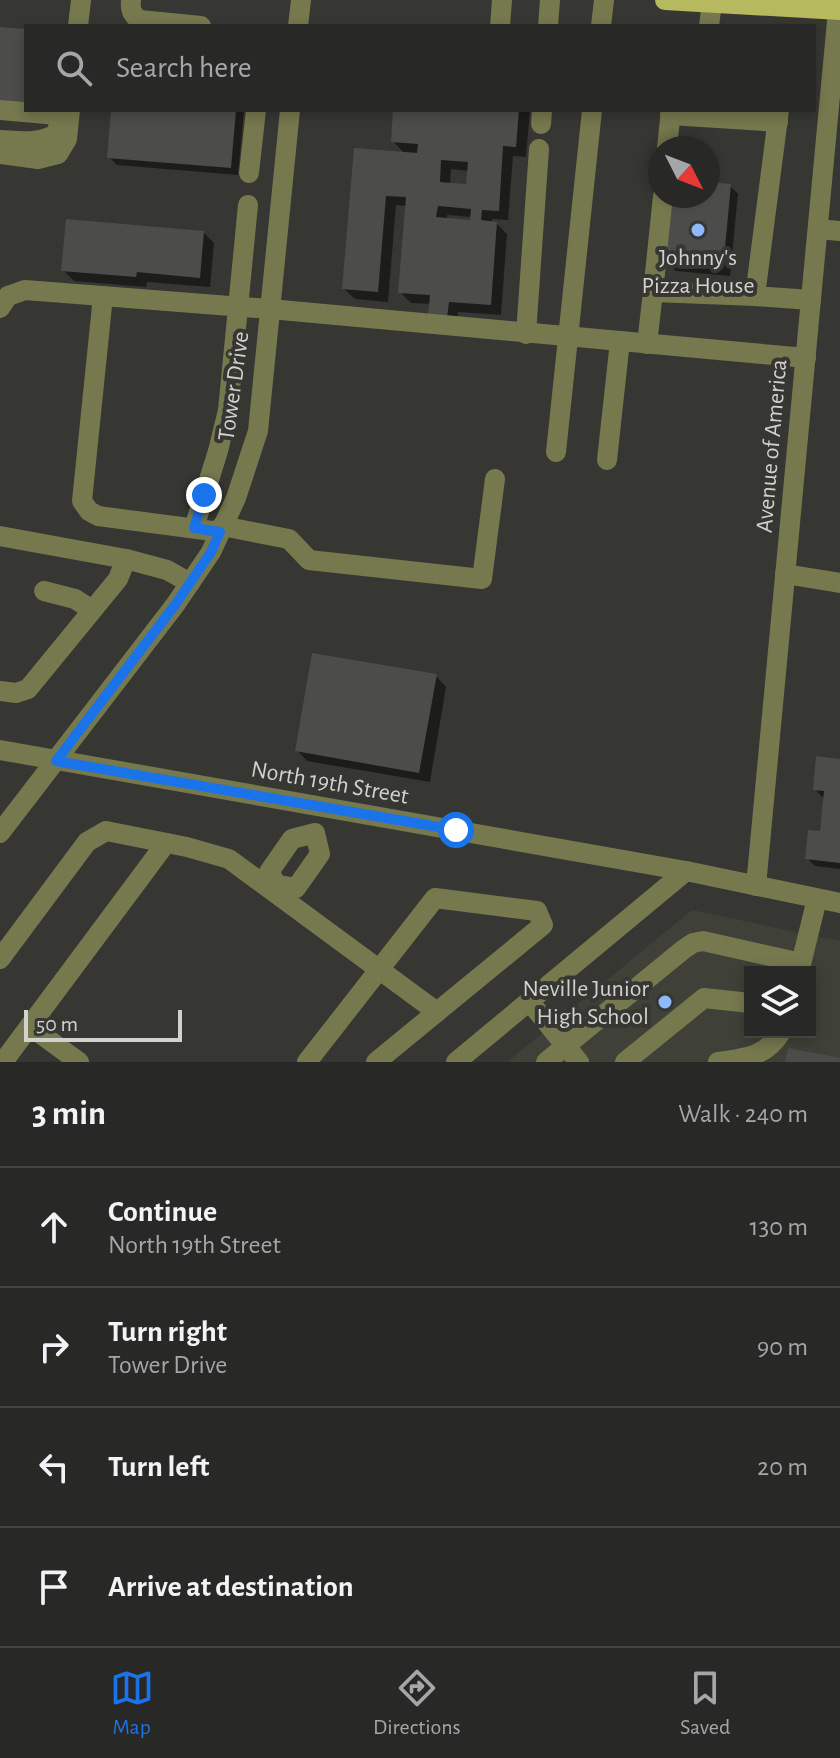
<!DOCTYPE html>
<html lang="en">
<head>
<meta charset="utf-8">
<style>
  :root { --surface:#282826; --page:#30302e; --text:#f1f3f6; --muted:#a5a6a7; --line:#444443; --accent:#1a73e8 }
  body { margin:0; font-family:"Alegreya Sans",sans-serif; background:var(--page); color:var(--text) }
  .controls { position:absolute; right:24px; bottom:24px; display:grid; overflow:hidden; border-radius:0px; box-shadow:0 4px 12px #0003 }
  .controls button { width:72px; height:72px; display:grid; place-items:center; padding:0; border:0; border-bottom:2px solid var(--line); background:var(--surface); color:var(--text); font:40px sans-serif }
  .compass { position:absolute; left:648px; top:136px; width:72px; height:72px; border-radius:50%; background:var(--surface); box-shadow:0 4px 12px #0003; rotate:132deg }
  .scale { position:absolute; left:24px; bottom:20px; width:158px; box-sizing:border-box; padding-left:8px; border:4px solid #d1d1cf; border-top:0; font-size:22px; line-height:28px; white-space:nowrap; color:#d1d1cf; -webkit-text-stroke:6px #363633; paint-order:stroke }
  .stop { position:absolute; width:24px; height:24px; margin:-18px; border:6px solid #1a73e8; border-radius:50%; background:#fff }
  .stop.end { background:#1a73e8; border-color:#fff; box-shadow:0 2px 8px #0008 }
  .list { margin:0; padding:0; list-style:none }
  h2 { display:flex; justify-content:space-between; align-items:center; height:104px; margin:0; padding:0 32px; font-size:34px }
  h2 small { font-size:26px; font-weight:400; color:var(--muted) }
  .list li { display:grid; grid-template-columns:52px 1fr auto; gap:24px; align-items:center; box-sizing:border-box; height:120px; padding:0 32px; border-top:2px solid var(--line) }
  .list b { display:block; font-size:30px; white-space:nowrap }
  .list p { margin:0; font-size:26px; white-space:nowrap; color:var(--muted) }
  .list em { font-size:26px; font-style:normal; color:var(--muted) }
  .icon { flex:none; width:44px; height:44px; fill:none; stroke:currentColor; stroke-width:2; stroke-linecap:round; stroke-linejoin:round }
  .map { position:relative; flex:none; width:840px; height:1062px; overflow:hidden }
  .search { position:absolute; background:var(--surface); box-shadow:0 4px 12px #0003; left:24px; right:24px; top:24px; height:88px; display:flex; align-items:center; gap:20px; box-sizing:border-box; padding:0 28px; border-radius:0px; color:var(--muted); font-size:30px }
  .sheet { height:584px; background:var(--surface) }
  nav { display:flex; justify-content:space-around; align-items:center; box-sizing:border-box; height:112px; border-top:2px solid var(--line); background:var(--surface); font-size:22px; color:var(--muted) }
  nav a { display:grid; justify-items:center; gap:4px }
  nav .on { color:var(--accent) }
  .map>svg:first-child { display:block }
</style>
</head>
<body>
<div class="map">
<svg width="840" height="1062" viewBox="0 0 840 1062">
  <rect width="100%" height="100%" fill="#363633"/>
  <path fill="#3f4037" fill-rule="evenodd" d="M692 910 840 941V1062H507ZM750 972H810V1032H750Z"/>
  <g fill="#0007" fill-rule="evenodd">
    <polygon points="113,110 244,110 238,175 117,165 109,157"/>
    <path d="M395 110H530L526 157 513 156 508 220 492 219V223L497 224 507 234 501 315 458 312 457 328 432 304 411 303 400 292 408 206 396 205 388 302 355 299 344 289 405 154 393 141ZM451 169 469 171 468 186 450 185ZM447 215 472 217V222L447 220Z"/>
    <polygon points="708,184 730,186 738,194 730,276 676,271 668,263 675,196 708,196"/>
    <polygon points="203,232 214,243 210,287 147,282 146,287 74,281 63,270"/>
    <polygon points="436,676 446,687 430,782 307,761 297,750"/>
    <polygon points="840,761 840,869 815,866 807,858 822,833 826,797 822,797 815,789"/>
  </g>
  <g fill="#4c4d4a" fill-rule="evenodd">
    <polygon points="0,27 26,29 26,109 0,108"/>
    <polygon points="111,110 236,110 231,168 107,158"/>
    <path d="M393 110H519L516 147 503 146 499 211 482 210 481 220 497 222 491 305 449 302 447 318 428 317 430 295 398 293 406 197 386 196 378 292 342 289 354 148 417 153 418 144 391 142ZM441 160 468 162 466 184 440 182ZM438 206 471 209 470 220 436 217Z"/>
    <polygon points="708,182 731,184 723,269 666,264 673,196 708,196"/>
    <polygon points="66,219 204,231 200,278 137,272 136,277 61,271"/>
    <polygon points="312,653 437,674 419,773 295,751"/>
    <polygon points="816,756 840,759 840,863 805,859 808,830 820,831 824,791 813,790"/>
    <polygon points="788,1048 840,1058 840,1062 785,1062"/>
  </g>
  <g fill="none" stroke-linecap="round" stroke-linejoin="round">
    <g stroke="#76784e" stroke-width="20">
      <path d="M131 0C130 10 132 15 140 20L201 26"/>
      <polyline points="78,26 81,0"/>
      <polyline points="298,26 301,0"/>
      <polyline points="500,26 502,0"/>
      <polyline points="548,26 550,0"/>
      <polyline points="601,26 604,0"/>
      <polyline points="709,26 712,2"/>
      <polyline points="0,110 69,116"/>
      <polyline points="779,110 755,296 811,300"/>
      <polyline points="670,115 778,122"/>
      <polyline points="541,124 542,110"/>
      <path d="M0 140C20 141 38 144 56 134L63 112"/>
      <polyline points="667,148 671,110"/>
      <polyline points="0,154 38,159 58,154 67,139 70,110"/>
      <polyline points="249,173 256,110"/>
      <polyline points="663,196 653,292 755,296"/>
      <polyline points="818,229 840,231"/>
      <polyline points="103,296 82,501 89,511 98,516 220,532"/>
      <polyline points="0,308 8,296 25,290 270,309 806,358"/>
      <polyline points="526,334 539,149"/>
      <polyline points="647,344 653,292"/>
      <polyline points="556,452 592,110"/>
      <polyline points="607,460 620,341"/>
      <polyline points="222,526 289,539 309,560 482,579 495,479"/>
      <polyline points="194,528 218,451 228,410 248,205"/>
      <polyline points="0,536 126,559 167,570 190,583"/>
      <polyline points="785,574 840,583"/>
      <polyline points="44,591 75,599 92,610"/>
      <polyline points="0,691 16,693 28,689 118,579 126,559"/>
      <polyline points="0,750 686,871 840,903"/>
      <polyline points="0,833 175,605 211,552 236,498 258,431 290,110"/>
      <polygon points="315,833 320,854 296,888 277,885 269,872 292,839"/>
      <polyline points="756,886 839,0"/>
      <polyline points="0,959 87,842 106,831 187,847 229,859 437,1012"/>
      <polyline points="799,972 817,899"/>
      <polyline points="529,1001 579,1062"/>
      <polyline points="30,1026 79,1062"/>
      <polyline points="3,1062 166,843"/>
      <polyline points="307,1062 435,898 537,911 543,925 376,1062"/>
      <polyline points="456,1062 686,871"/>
      <polyline points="546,1062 684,949 693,943 703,941 801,963"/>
      <polyline points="625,1062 704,998 750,1003"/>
      <path d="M718 1062C745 1058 766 1057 781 1032"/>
    </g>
    <polyline stroke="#b6b95e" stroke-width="20" points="665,0 840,10"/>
  </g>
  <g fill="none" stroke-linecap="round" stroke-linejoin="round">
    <polyline stroke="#1a73e8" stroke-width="10" points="204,495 194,528 220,532 211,552 175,605 56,761 456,830"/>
  </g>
  <g fill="#8fb8fd" stroke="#363633" stroke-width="3">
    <circle cx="698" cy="230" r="8"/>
    <circle cx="665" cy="1002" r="8"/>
  </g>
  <g text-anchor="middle" stroke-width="8" stroke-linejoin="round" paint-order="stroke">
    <g font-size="24" fill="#d1d1cf" stroke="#363633">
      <text x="698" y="265">Johnny's<tspan x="698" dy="28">Pizza House</tspan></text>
      <text x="649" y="996" text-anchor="end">Neville Junior<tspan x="649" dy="28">High School</tspan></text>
    </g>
    <g font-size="24" fill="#d1d1cf" stroke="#363633">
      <text transform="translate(233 386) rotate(-82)" y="8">Tower Drive</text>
      <text transform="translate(771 446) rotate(-85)" y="8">Avenue of America</text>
      <text transform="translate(330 782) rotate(10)" y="8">North 19th Street</text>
    </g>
  </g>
</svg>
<div class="controls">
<button><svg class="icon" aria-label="layers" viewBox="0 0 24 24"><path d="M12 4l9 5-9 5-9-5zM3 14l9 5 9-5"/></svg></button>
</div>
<svg class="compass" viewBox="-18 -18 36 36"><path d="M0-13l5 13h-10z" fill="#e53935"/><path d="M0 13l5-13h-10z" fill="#a5a6a7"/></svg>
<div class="scale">50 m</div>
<div class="stop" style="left:456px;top:830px"></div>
<div class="stop end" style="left:204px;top:495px"></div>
<div class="search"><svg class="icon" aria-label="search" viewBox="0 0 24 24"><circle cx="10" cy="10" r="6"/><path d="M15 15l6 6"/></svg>Search here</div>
</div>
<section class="sheet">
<h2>3 min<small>Walk · 240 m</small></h2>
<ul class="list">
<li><svg class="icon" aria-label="ahead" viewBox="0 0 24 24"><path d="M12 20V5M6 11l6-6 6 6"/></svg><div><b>Continue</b><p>North 19th Street</p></div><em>130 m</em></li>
<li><svg class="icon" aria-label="right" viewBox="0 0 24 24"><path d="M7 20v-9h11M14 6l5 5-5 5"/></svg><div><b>Turn right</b><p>Tower Drive</p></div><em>90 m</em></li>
<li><svg class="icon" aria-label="left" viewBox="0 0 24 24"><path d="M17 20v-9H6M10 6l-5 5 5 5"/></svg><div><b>Turn left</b></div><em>20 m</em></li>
<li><svg class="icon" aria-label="arrive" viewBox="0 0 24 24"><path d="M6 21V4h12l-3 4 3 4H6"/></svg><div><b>Arrive at destination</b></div></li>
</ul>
</section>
<nav>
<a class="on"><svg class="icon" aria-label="map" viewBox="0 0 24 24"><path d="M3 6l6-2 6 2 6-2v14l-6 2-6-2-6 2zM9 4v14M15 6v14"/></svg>Map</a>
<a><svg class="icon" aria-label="directions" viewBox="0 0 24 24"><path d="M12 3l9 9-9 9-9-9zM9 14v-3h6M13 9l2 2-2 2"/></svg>Directions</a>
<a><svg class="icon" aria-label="saved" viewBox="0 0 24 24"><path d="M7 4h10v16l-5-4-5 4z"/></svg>Saved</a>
</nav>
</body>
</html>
